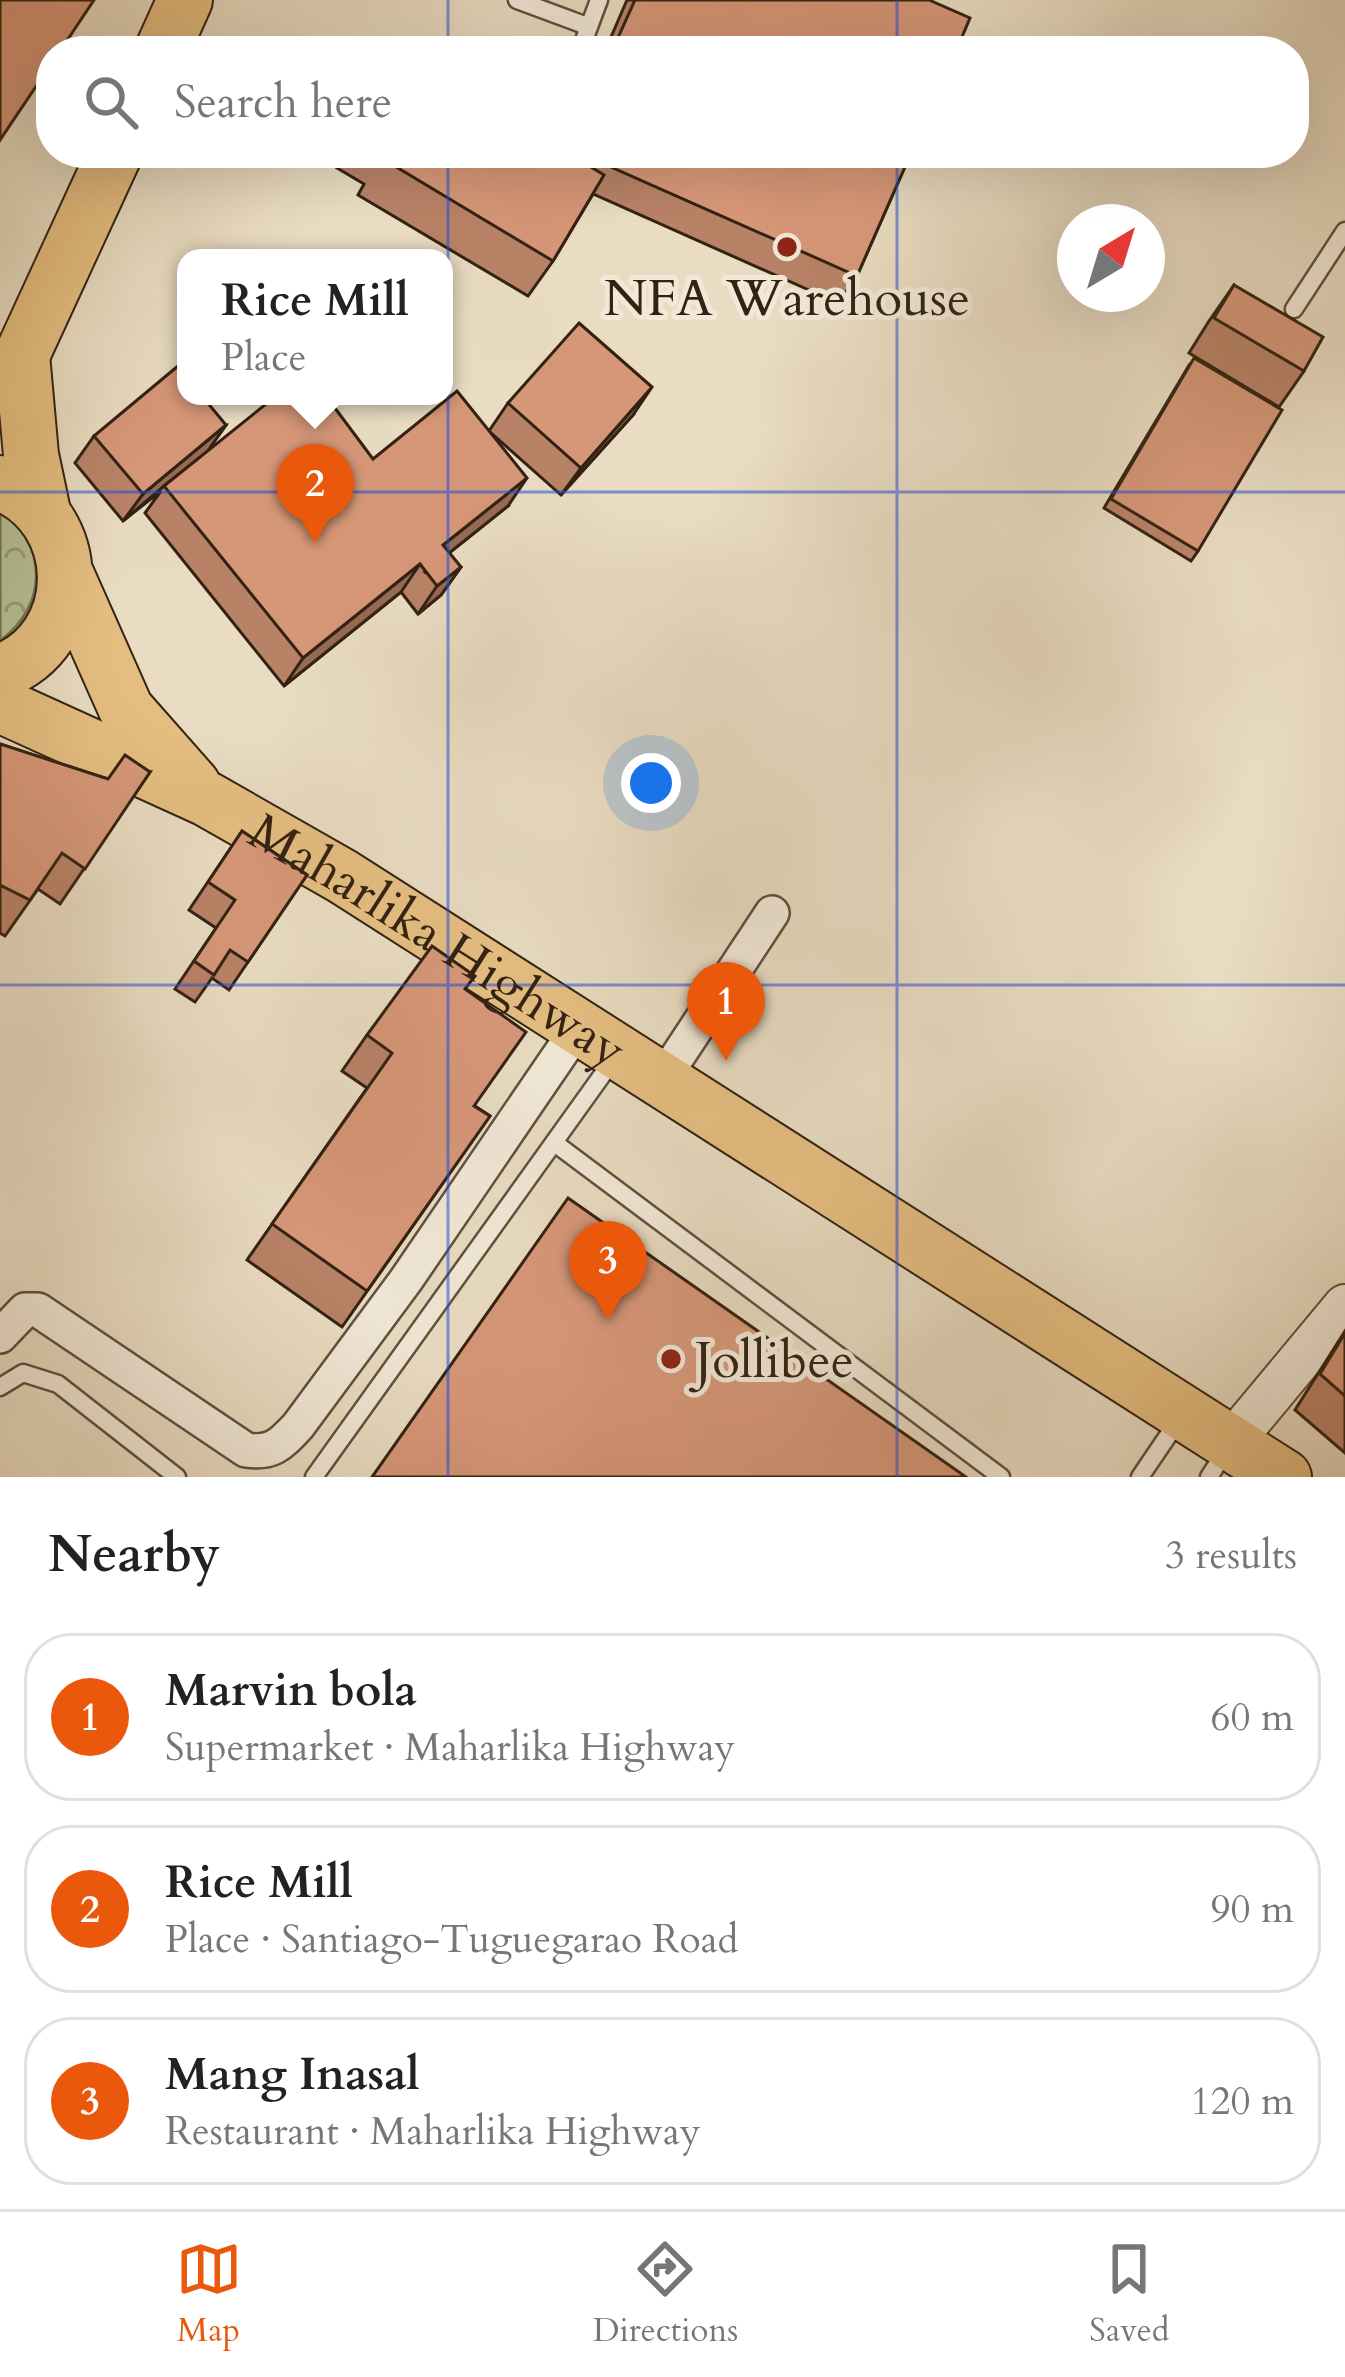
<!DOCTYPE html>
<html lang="en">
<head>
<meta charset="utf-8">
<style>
  :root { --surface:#fff; --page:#f6f6f6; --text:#222; --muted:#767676; --line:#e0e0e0; --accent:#ea580c }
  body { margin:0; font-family:Cardo,serif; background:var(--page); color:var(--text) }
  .compass { position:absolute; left:1057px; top:204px; width:108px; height:108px; border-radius:50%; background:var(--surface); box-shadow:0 12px 48px #0002; rotate:38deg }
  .you { position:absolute; left:651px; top:783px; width:42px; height:42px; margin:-30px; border:9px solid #fff; border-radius:50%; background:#1a73e8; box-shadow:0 0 0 18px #1a73e833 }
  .badge { display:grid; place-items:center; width:78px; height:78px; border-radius:50%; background:var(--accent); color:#fff; font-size:39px; font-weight:700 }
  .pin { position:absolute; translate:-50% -99px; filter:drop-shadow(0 3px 6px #0008) }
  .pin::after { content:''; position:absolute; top:63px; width:42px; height:36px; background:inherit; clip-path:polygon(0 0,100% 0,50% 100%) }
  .popup { position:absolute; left:177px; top:249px; width:276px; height:156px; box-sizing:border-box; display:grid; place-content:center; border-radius:24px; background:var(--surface); filter:drop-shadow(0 3px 9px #0005); font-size:39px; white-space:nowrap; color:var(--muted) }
  .popup b { font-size:45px; color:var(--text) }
  .popup::after { content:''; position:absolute; left:50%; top:100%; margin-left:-24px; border:24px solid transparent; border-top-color:var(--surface) }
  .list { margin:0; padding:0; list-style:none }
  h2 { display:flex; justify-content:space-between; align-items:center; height:156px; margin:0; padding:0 48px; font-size:51px }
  h2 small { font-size:39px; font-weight:400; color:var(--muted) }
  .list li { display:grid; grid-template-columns:78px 1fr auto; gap:36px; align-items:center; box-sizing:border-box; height:168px; margin:0 24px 24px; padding:0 24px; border:3px solid var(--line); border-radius:48px }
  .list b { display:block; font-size:45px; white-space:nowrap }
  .list p { margin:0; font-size:39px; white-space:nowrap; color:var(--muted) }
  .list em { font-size:39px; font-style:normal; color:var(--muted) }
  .icon { flex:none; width:66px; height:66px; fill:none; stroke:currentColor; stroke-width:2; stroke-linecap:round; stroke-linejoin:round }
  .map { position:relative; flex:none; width:1345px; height:1477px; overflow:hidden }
  .search { position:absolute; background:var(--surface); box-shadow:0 12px 48px #0002; left:36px; right:36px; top:36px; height:132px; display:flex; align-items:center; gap:30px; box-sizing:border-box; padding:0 42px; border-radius:48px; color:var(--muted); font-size:45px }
  .sheet { height:732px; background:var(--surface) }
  nav { display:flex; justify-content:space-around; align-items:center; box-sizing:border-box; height:168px; border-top:3px solid var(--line); background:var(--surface); font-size:33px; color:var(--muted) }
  nav a { display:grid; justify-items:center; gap:6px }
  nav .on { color:var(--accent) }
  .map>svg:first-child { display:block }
</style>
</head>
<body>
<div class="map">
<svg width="1345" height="1477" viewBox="0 0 1345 1477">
  <defs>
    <pattern id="park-crowns" width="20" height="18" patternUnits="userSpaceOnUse" patternTransform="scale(3)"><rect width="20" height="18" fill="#b5c094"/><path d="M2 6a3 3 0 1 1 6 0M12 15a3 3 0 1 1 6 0" fill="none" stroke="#949c77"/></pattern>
  </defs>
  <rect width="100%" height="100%" fill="#e9dcc2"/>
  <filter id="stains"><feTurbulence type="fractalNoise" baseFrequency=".00167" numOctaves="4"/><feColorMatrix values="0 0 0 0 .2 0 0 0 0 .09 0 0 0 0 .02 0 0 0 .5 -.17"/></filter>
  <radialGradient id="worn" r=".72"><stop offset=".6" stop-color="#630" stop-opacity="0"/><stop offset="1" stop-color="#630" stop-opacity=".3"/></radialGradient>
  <path fill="url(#park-crowns)" stroke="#747153" stroke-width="3" d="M0 507C47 544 50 604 0 641Z"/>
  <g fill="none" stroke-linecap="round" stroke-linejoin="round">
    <g stroke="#60503e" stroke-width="21">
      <g id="service">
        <polyline points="517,0 587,26"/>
        <polyline points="580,51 599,0"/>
        <polyline points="1294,309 1345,231"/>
        <polyline points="556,1144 1001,1477"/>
        <polyline points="0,1387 23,1373 58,1384 177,1477"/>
        <polyline points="314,1477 613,1060"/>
        <polyline points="1140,1477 1180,1418"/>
        <polyline points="1209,1477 1227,1449"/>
      </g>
    </g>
    <g stroke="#60503e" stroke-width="38">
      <g id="minor">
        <polyline points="662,1080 772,913"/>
        <path d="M0 1336 25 1310H38L246 1450C272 1454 280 1445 298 1426L406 1280 578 1028"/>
      </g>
    </g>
    <g stroke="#60503e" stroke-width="46">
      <polyline id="tertiary" points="1231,1443 1345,1306"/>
    </g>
    <g stroke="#332212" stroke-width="58">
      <g id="primary">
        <polyline points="162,51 185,0"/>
        <polyline points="22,355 31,455 43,512"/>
        <polyline points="0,383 22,355 115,153"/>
        <path d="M0 483C86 516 87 640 0 672"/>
        <polyline points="67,576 126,709 193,785"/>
        <path id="s1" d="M0 705 207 799 342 876 1284 1477"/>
      </g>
    </g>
    <use href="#service" stroke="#f1e8d7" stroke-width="16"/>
    <use href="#minor" stroke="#f1e8d7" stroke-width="33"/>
    <use href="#tertiary" stroke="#f1e8d7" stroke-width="42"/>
    <use href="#primary" stroke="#e4be81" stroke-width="54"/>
  </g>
  <g fill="#b88267" stroke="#332212" stroke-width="3">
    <polygon points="627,0 929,0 956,51 605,51"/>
    <polygon points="346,153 568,153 593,168 600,153 911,153 857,276 838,303 593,194 553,261 528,296 358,195 364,184 337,168"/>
    <polygon points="1234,285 1304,371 1279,407 1189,353 1209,321"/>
    <polygon points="1188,367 1198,551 1191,561 1104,508"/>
    <polygon points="508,403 633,415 561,495 489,431"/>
    <polygon points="226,425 208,450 373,459 508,506 449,553 461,567 441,595 418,614 401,592 284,686 145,513 161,491 123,521 75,463 94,436"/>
    <polygon points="0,744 108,779 150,772 60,904 38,889 5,936 0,933"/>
    <polygon points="242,831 307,875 229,990 212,978 195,1002 175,989 216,928 189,910"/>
    <polygon points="465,989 475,1106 490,1116 342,1327 247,1260 367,1088 342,1071 367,1035"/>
    <polygon points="1345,1331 1345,1453 1295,1410"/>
  </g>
  <g fill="#966a54" stroke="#332212" stroke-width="3">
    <polygon points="652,387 633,415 561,495 581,468"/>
    <polygon points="226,425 207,452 164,486 123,521 143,494"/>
    <polygon points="527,478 508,506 424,573 443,545"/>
    <polygon points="420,564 401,592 284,686 303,658"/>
    <polygon points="461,567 441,595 418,614 437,586"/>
  </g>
  <g fill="#d69778" stroke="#332212" stroke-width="3">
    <polygon points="0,0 94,0 60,51 51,51 51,64 0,140"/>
    <polygon points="635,0 929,0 970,18 956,51 612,51"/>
    <polygon points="386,153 568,153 604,175 553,261 383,159"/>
    <polygon points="607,153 911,153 857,276 602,163"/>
    <polygon points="1234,285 1323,337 1304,371 1214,318"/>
    <polygon points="579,323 652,387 581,468 508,403"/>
    <polygon points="1194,358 1282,410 1198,551 1111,499"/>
    <polygon points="178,366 186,376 186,396 202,396 226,425 143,494 94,436"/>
    <polygon points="457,391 527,478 443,545 461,567 437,586 420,564 303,658 164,486 276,396 326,396 373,459"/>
    <polygon points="0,744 108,779 125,755 150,772 85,869 62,853 30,900 0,885"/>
    <polygon points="242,831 307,875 248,962 230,950 214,975 194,961 235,900 208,882"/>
    <polygon points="432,946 475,976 465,989 526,1032 474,1106 490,1116 367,1291 272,1224 392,1053 367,1035"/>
    <polygon points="568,1198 966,1477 372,1477"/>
    <polygon points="1345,1333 1345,1396 1320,1374"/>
  </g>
  <path fill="none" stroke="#1d4ed8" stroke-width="3" stroke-opacity="0.55" d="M448 0V51M897 0V51M448 153V1477M897 153V1477M0 492H1345M0 985H1345"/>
  <g fill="#8f2418" stroke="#f1e8d7" stroke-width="4.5">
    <circle cx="787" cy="247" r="12"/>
    <circle cx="671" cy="1359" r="12"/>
  </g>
  <g text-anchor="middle" stroke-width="10" stroke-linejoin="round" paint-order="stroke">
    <g font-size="51" fill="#332212" stroke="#f1e8d7">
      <text x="787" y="315">NFA Warehouse</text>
      <text x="695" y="1377" text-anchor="start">Jollibee</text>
    </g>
    <g font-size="51" fill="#332212" stroke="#f1e8d7">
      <text dy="18" stroke="none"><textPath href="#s1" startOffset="498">Maharlika Highway</textPath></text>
    </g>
  </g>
  <rect width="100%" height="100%" filter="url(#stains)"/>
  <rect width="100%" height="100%" fill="url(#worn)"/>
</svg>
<svg class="compass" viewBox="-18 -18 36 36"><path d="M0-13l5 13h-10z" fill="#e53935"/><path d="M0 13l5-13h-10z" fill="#767676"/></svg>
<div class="you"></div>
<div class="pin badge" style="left:726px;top:1061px">1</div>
<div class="pin badge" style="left:315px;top:543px">2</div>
<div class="popup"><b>Rice Mill</b>Place</div>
<div class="pin badge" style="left:608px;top:1320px">3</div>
<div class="search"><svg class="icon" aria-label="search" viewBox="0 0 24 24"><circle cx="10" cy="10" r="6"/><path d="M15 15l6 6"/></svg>Search here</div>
</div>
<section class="sheet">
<h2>Nearby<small>3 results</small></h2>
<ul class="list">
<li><span class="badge">1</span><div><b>Marvin bola</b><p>Supermarket · Maharlika Highway</p></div><em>60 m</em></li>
<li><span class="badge">2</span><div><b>Rice Mill</b><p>Place · Santiago-Tuguegarao Road</p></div><em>90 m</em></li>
<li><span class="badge">3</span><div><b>Mang Inasal</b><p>Restaurant · Maharlika Highway</p></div><em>120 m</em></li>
</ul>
</section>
<nav>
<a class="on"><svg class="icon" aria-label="map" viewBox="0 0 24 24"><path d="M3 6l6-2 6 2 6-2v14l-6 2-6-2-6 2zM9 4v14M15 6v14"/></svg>Map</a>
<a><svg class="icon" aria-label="directions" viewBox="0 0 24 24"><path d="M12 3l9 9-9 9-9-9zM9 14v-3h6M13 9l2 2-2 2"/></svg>Directions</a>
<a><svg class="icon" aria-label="saved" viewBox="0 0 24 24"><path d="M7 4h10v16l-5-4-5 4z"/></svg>Saved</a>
</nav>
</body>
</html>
